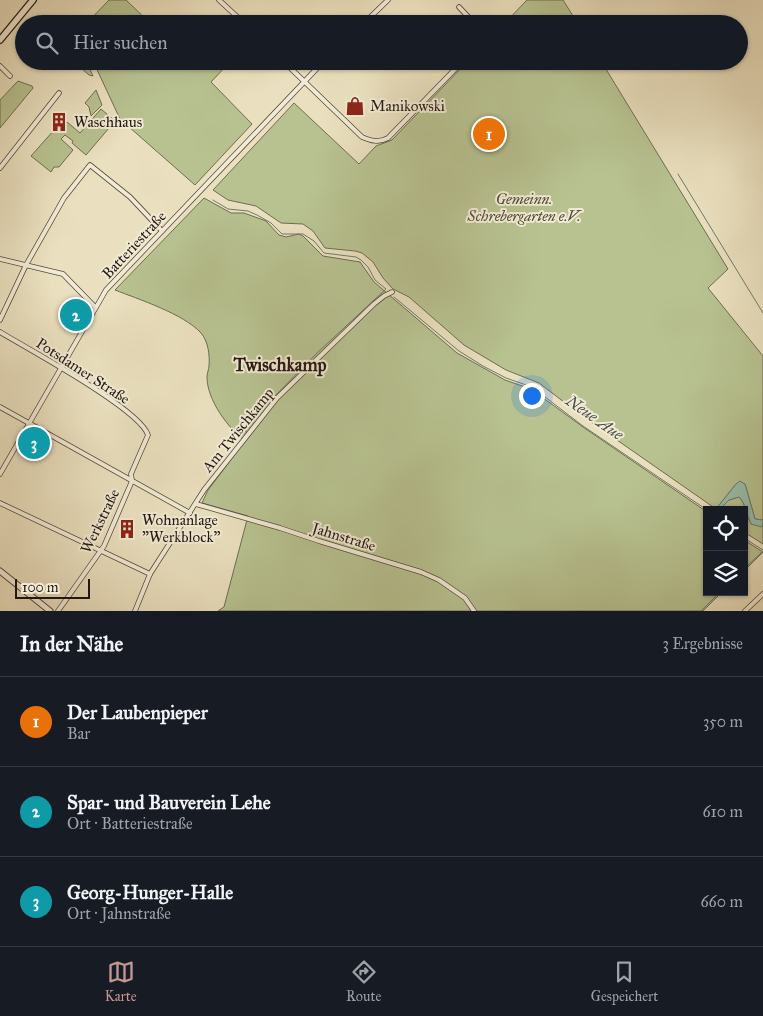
<!DOCTYPE html>
<html lang="de">
<head>
<meta charset="utf-8">
<style>
  :root { --surface:#171b24; --page:#20242c; --text:#f1f3f6; --muted:#9ea1a6; --line:#363941; --accent:#c59692 }
  body { margin:0; font-family:"IM FELL Great Primer",serif; background:var(--page); color:var(--text) }
  .controls { position:absolute; right:15px; bottom:15px; display:grid; overflow:hidden; border-radius:0px; box-shadow:0 1px 4px #0004 }
  .controls button { width:45px; height:45px; display:grid; place-items:center; padding:0; border:0; border-bottom:1px solid var(--line); background:var(--surface); color:var(--text); font:25px sans-serif }
  .scale { position:absolute; left:15px; bottom:12px; width:75px; box-sizing:border-box; padding-left:5px; border:2px solid #251811; border-top:0; font-size:14px; line-height:18px; white-space:nowrap; color:#251811; -webkit-text-stroke:4px #f1ebd5; paint-order:stroke }
  .you { position:absolute; left:531px; top:395px; width:18px; height:18px; margin:-12px; border:4px solid #fff; border-radius:50%; background:#1a73e8; box-shadow:0 0 0 8px #1a73e833 }
  .badge { display:grid; place-items:center; width:32px; height:32px; border-radius:50%; background:var(--accent); color:#fff; font-size:16px; font-weight:700 }
  .pin { position:absolute; translate:-50% -50%; border:2px solid #fff; box-shadow:0 1px 5px #0006 }
  .list { margin:0; padding:0; list-style:none }
  h2 { display:flex; justify-content:space-between; align-items:center; height:65px; margin:0; padding:0 20px; font-size:21px }
  h2 small { font-size:16px; font-weight:400; color:var(--muted) }
  .list li { display:grid; grid-template-columns:32px 1fr auto; gap:15px; align-items:center; box-sizing:border-box; height:90px; padding:0 20px; border-top:1px solid var(--line) }
  .list b { display:block; font-size:19px; white-space:nowrap }
  .list p { margin:0; font-size:16px; white-space:nowrap; color:var(--muted) }
  .list em { font-size:16px; font-style:normal; color:var(--muted) }
  .icon { flex:none; width:28px; height:28px; fill:none; stroke:currentColor; stroke-width:2; stroke-linecap:round; stroke-linejoin:round }
  .map { position:relative; flex:none; width:763px; height:611px; overflow:hidden }
  .search { position:absolute; background:var(--surface); box-shadow:0 1px 4px #0004; left:15px; right:15px; top:15px; height:55px; display:flex; align-items:center; gap:12px; box-sizing:border-box; padding:0 18px; border-radius:28px; color:var(--muted); font-size:19px }
  .sheet { height:335px; background:var(--surface) }
  nav { display:flex; justify-content:space-around; align-items:center; box-sizing:border-box; height:70px; border-top:1px solid var(--line); background:var(--surface); font-size:14px; color:var(--muted) }
  nav a { display:grid; justify-items:center; gap:2px }
  nav .on { color:var(--accent) }
  .map>svg:first-child { display:block }
</style>
</head>
<body>
<div class="map">
<svg width="763" height="611" viewBox="0 0 763 611">
  <rect width="100%" height="100%" fill="#eae0bf"/>
  <filter id="stains"><feTurbulence type="fractalNoise" baseFrequency=".004" numOctaves="4"/><feColorMatrix values="0 0 0 0 .2 0 0 0 0 .09 0 0 0 0 .02 0 0 0 .5 -.17"/></filter>
  <radialGradient id="worn" r=".72"><stop offset=".6" stop-color="#630" stop-opacity="0"/><stop offset="1" stop-color="#630" stop-opacity=".3"/></radialGradient>
  <g fill="#b8c291" stroke="#6e6d51">
    <polygon points="109,0 126,0 151,24 86,24"/>
    <polygon points="527,0 563,0 578,24 504,24"/>
    <polygon points="73,61 86,61 93,76 89,75"/>
    <polygon points="93,61 222,61 227,65 211,82 252,124 195,185 120,119"/>
    <polygon points="468,61 601,61 728,269 708,288 763,356 763,520 755,519 745,484 736,484 716,509 581,415 539,383 506,370 464,345 409,297 393,289 383,278 373,262 362,253 355,251 325,248 313,231 303,224 281,223 256,206 228,200 213,190 294,103 359,164 376,146 392,140"/>
    <polygon points="18,81 32,86 33,88 0,128 0,100"/>
    <polygon points="96,90 102,105 91,116 89,107 85,103"/>
    <polygon points="101,109 115,121 86,155 72,143 73,141 65,135 61,139 73,150 59,167 54,167 51,172 31,156 55,129 59,131 67,122 80,133"/>
    <path d="M204 198 231 213H244L266 221 279 235 286 237 299 234 303 236 323 256 360 262 374 282 457 353 505 380 531 389 583 427 707 512V592H722L703 611H218L224 607 248 516 202 503 208 490 245 441C228 428 207 400 207 377 207 373 209 369 209 366 210 355 208 341 201 333 184 314 138 299 115 290Z"/>
    <path d="M739 497C745 502 747 516 751 524L763 526V544L744 532V510H719L729 500Z"/>
    <polygon points="744,540 763,552 744,571"/>
  </g>
  <path fill="#99beab" stroke="#6b7c6d" d="M740 481 745 484 755 519 763 520 762 527 751 524C747 516 745 502 739 497L729 500 719 510 716 509 736 484Z"/>
  <g fill="none" stroke-linecap="round" stroke-linejoin="round">
    <g stroke="#6b7c6d" stroke-width="1">
      <polyline points="678,174 763,313"/>
      <polyline points="213,200 228,209 248,211 257,215 271,223 282,234 303,234 314,241 324,253 356,257 361,260 368,267 375,280 386,289 317,353 270,401 243,435"/>
      <polyline points="394,297 459,351 483,366 506,378 532,387 583,426 707,510"/>
      <polyline points="744,538 763,550"/>
      <polyline points="744,569 763,551"/>
      <polyline points="701,611 720,592"/>
    </g>
    <g stroke="#564a3c" stroke-width="5.5">
      <g id="minor">
        <polyline points="219,0 245,24"/>
        <polyline points="459,7 475,24"/>
        <polyline points="363,24 388,0"/>
        <path d="M283 61 362 137C371 141 379 143 388 138L463 61"/>
        <polyline points="0,66 10,76"/>
        <polyline points="0,168 59,93"/>
        <polyline points="0,259 63,274 95,307"/>
        <polyline points="0,320 26,265 64,198 90,165 130,197 162,231"/>
        <path d="M0 332C28 349 140 409 148 435L131 474 132 481 104 546 58 611"/>
        <polyline points="0,407 190,513"/>
        <polyline points="0,474 106,290 324,61"/>
        <polyline points="0,503 150,574"/>
        <polyline points="196,504 280,528 319,541 421,572 439,580 465,598 474,611"/>
        <polyline points="135,611 150,574 204,490 277,398 374,304 384,296 392,292"/>
        <polyline points="745,611 763,594"/>
      </g>
    </g>
    <g stroke="#564a3c" stroke-width="7">
      <polyline id="tertiary" points="0,571 50,611"/>
    </g>
    <g stroke="#251811" stroke-width="8">
      <polyline id="secondary" points="0,40 33,0"/>
    </g>
    <use href="#minor" stroke="#f1ebd5" stroke-width="4"/>
    <use href="#tertiary" stroke="#f1ebd5" stroke-width="5"/>
    <use href="#secondary" stroke="#f1ebd5" stroke-width="5.5"/>
  </g>
  <defs>
    <g id="shop-bare" transform="scale(1.5)"><path d="M-5-2.5h2.3a2.7 3.5 0 0 1 5.4 0H5L5.5 6h-11ZM-1.5-2.5h3a1.5 2.3 0 0 0-3 0Z" fill="#8f2418" stroke="#f1ebd5" stroke-width="2.5" paint-order="stroke"/></g>
    <g id="building-bare" transform="scale(1.5)"><path d="M-4-6H4V6H1V3H-1V6H-4ZM-2.5-4.3h1.7v1.8h-1.7ZM.8-4.3h1.7v1.8H.8ZM-2.5-1h1.7V.8h-1.7ZM.8-1h1.7V.8H.8Z" fill="#8f2418" stroke="#f1ebd5" stroke-width="2.5" paint-order="stroke"/></g>
  </defs>
  <g fill-rule="evenodd">
    <use href="#shop-bare" x="355" y="106"/>
    <use href="#building-bare" x="59" y="122"/>
    <use href="#building-bare" x="127" y="529"/>
  </g>
  <g text-anchor="middle" stroke-width="4" stroke-linejoin="round" paint-order="stroke">
    <g font-size="15" fill="#251811" stroke="#f1ebd5" text-anchor="start">
      <text x="370" y="111">Manikowski</text>
      <text x="74" y="127">Waschhaus</text>
      <text x="142" y="525">Wohnanlage<tspan x="142" dy="17">"Werkblock"</tspan></text>
    </g>
    <g font-size="15" font-style="italic" fill="#514b37" stroke="#f1ebd5">
      <text x="524" y="204">Gemeinn.<tspan x="524" dy="17">Schrebergarten e.V.</tspan></text>
    </g>
    <g font-size="15" fill="#251811" stroke="#f1ebd5">
      <text transform="translate(134 245) rotate(-47)" y="5">Batteriestraße</text>
      <text transform="translate(83 371) rotate(33)" y="5">Potsdamer Straße</text>
      <text transform="translate(238 430) rotate(-51)" y="5">Am Twischkamp</text>
      <text transform="translate(100 521) rotate(-64)" y="5">Werkstraße</text>
      <text transform="translate(344 537) rotate(17)" y="5">Jahnstraße</text>
    </g>
    <g font-size="16" font-style="italic" fill="#4e5247" stroke="#f1ebd5">
      <text transform="translate(595 417) rotate(35)" y="6">Neue Aue</text>
    </g>
    <g font-size="18" font-weight="bold" fill="#251811" stroke="#f1ebd5">
      <text x="280" y="371">Twischkamp</text>
    </g>
  </g>
  <rect width="100%" height="100%" filter="url(#stains)"/>
  <rect width="100%" height="100%" fill="url(#worn)"/>
</svg>
<div class="controls">
<button><svg class="icon" aria-label="locate" viewBox="0 0 24 24"><circle cx="12" cy="12" r="6"/><path d="M12 2v4M12 18v4M2 12h4M18 12h4"/></svg></button>
<button><svg class="icon" aria-label="layers" viewBox="0 0 24 24"><path d="M12 4l9 5-9 5-9-5zM3 14l9 5 9-5"/></svg></button>
</div>
<div class="scale">100 m</div>
<div class="you"></div>
<div class="pin badge" style="left:489px;top:134px;background:#e8710a">1</div>
<div class="pin badge" style="left:76px;top:315px;background:#0f9aa8">2</div>
<div class="pin badge" style="left:34px;top:443px;background:#0f9aa8">3</div>
<div class="search"><svg class="icon" aria-label="search" viewBox="0 0 24 24"><circle cx="10" cy="10" r="6"/><path d="M15 15l6 6"/></svg>Hier suchen</div>
</div>
<section class="sheet">
<h2>In der Nähe<small>3 Ergebnisse</small></h2>
<ul class="list">
<li><span class="badge" style="background:#e8710a">1</span><div><b>Der Laubenpieper</b><p>Bar</p></div><em>350 m</em></li>
<li><span class="badge" style="background:#0f9aa8">2</span><div><b>Spar- und Bauverein Lehe</b><p>Ort · Batteriestraße</p></div><em>610 m</em></li>
<li><span class="badge" style="background:#0f9aa8">3</span><div><b>Georg-Hunger-Halle</b><p>Ort · Jahnstraße</p></div><em>660 m</em></li>
</ul>
</section>
<nav>
<a class="on"><svg class="icon" aria-label="map" viewBox="0 0 24 24"><path d="M3 6l6-2 6 2 6-2v14l-6 2-6-2-6 2zM9 4v14M15 6v14"/></svg>Karte</a>
<a><svg class="icon" aria-label="directions" viewBox="0 0 24 24"><path d="M12 3l9 9-9 9-9-9zM9 14v-3h6M13 9l2 2-2 2"/></svg>Route</a>
<a><svg class="icon" aria-label="saved" viewBox="0 0 24 24"><path d="M7 4h10v16l-5-4-5 4z"/></svg>Gespeichert</a>
</nav>
</body>
</html>
